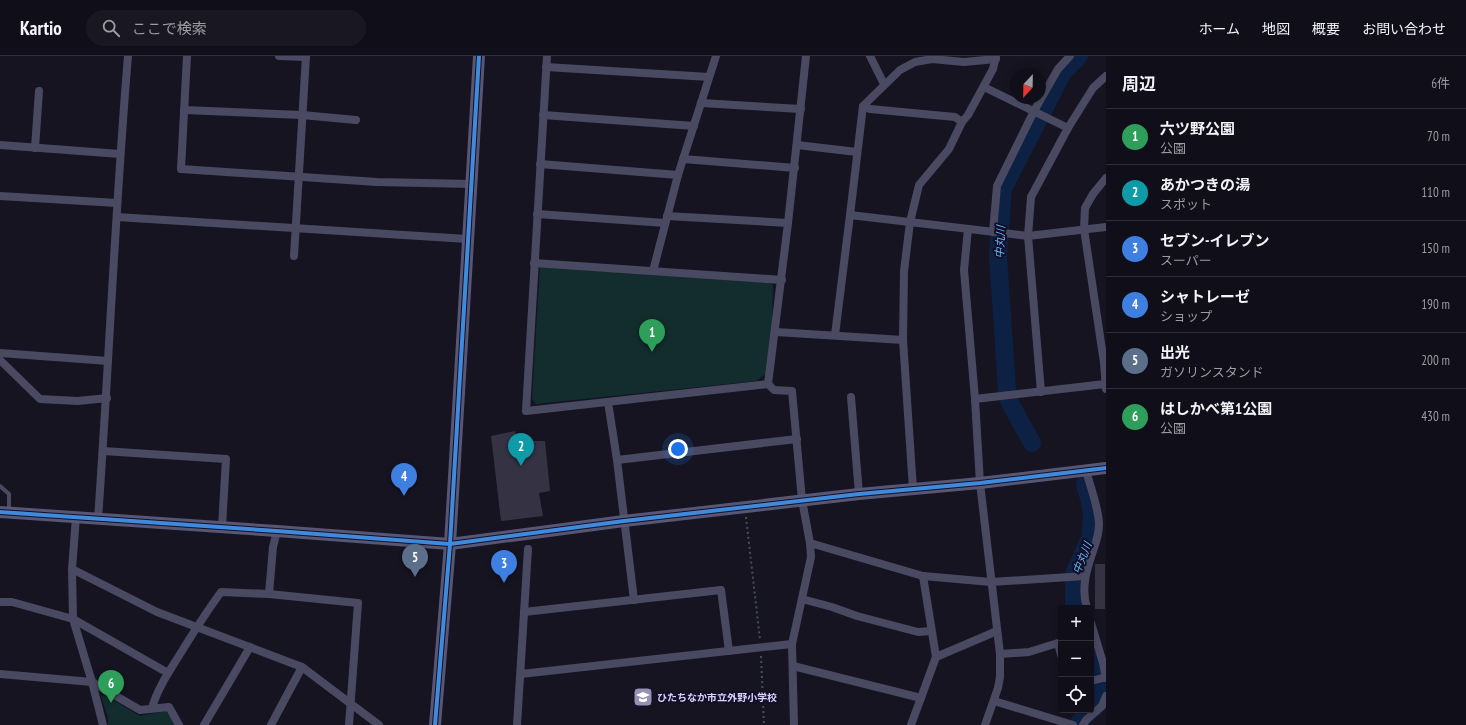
<!DOCTYPE html>
<html lang="ja">
<head>
<meta charset="utf-8">
<style>
  :root { --surface:#100f19; --page:#191822; --text:#f1f3f6; --muted:#9c9ca2; --line:#302f38; --accent:#9591b1 }
  body { margin:0; font-family:"PT Sans Narrow","Noto Sans JP",sans-serif; background:var(--page); color:var(--text) }
  .controls { position:absolute; right:12px; bottom:12px; display:grid; overflow:hidden; border-radius:4px; box-shadow:0 2px 6px #0003 }
  .controls button { width:36px; height:36px; display:grid; place-items:center; padding:0; border:0; border-bottom:1px solid var(--line); background:var(--surface); color:var(--text); font:20px sans-serif }
  .compass { position:absolute; left:1010px; top:12px; width:36px; height:36px; border-radius:50%; background:var(--surface); box-shadow:0 2px 6px #0003; rotate:202deg }
  .you { position:absolute; left:678px; top:393px; width:14px; height:14px; margin:-10px; border:3px solid #fff; border-radius:50%; background:#1a73e8; box-shadow:0 0 0 6px #1a73e833 }
  .badge { display:grid; place-items:center; width:26px; height:26px; border-radius:50%; background:var(--accent); color:#fff; font-size:13px; font-weight:700 }
  .pin { position:absolute; translate:-50% -33px; filter:drop-shadow(0 1px 2px #0008) }
  .pin::after { content:''; position:absolute; top:21px; width:14px; height:12px; background:inherit; clip-path:polygon(0 0,100% 0,50% 100%) }
  .list { margin:0; padding:0; list-style:none }
  h2 { display:flex; justify-content:space-between; align-items:center; height:52px; margin:0; padding:0 16px; font-size:17px }
  h2 small { font-size:13px; font-weight:400; color:var(--muted) }
  .list li { display:grid; grid-template-columns:26px 1fr auto; gap:12px; align-items:center; box-sizing:border-box; height:56px; padding:0 16px; border-top:1px solid var(--line) }
  .list b { display:block; font-size:15px; white-space:nowrap }
  .list p { margin:0; font-size:13px; white-space:nowrap; color:var(--muted) }
  .list em { font-size:13px; font-style:normal; color:var(--muted) }
  .icon { flex:none; width:22px; height:22px; fill:none; stroke:currentColor; stroke-width:2; stroke-linecap:round; stroke-linejoin:round }
  .map { position:relative; flex:none; width:1106px; height:669px; overflow:hidden }
  header { display:flex; align-items:center; gap:24px; box-sizing:border-box; height:56px; padding:0 20px; background:var(--surface); border-bottom:1px solid var(--line) }
  header strong { font-size:19px }
  nav { display:flex; gap:22px; margin-inline-start:auto; font-size:14px }
  .search { width:280px; height:36px; background:var(--page); display:flex; align-items:center; gap:10px; box-sizing:border-box; padding:0 14px; border-radius:22px; color:var(--muted); font-size:15px }
  main { display:flex }
  aside { flex:1; background:var(--surface) }
  .map>svg:first-child { display:block }
</style>
</head>
<body>
<header>
<strong>Kartio</strong>
<div class="search"><svg class="icon" aria-label="search" viewBox="0 0 24 24"><circle cx="10" cy="10" r="6"/><path d="M15 15l6 6"/></svg>ここで検索</div>
<nav><a>ホーム</a><a>地図</a><a>概要</a><a>お問い合わせ</a></nav>
</header>
<main>
<div class="map">
<svg width="1106" height="669" viewBox="0 0 1106 669">
  <rect width="100%" height="100%" fill="#161421"/>
  <g fill="#132c2d">
    <polygon points="540,210 765,225 773,229 772,273 766,318 756,325 536,348 532,343"/>
    <polygon points="105,639 140,660 166,655 175,669 108,669 108,661 101,640"/>
  </g>
  <g fill="none" stroke-linecap="round" stroke-linejoin="round">
    <g stroke="#0d2144" stroke-width="18">
      <polyline points="1032,387 1009,345 1007,334 998,200 1003,133 1063,16 1079,0"/>
      <polyline points="1074,552 1074,518 1090,482 1092,461 1090,446 1085,428"/>
      <path d="M1078 669C1083 658 1090 657 1097 649 1106 638 1095 614 1091 602"/>
    </g>
  </g>
  <g fill="#343243">
    <polygon points="515,375 517,385 545,385 550,435 539,437 543,460 501,465 491,380"/>
    <rect x="1095" y="508" width="10" height="45"/>
  </g>
  <g fill="none" stroke-linecap="round" stroke-linejoin="round">
    <g stroke="#44505f" stroke-width="2" stroke-dasharray="2 3" stroke-linecap="butt">
      <polyline points="746,461 760,584"/>
      <polyline points="761,600 764,669"/>
    </g>
    <polyline stroke="#4a4962" stroke-width="4" points="0,430 9,438 9,454"/>
    <g stroke="#4a4962" stroke-width="8">
      <polyline points="187,0 181,113 377,126 471,128"/>
      <polyline points="279,0 306,1"/>
      <polyline points="547,0 526,355 768,328"/>
      <polyline points="870,0 884,28"/>
      <polyline points="546,11 709,21"/>
      <polyline points="984,31 1068,72"/>
      <polyline points="701,47 801,53"/>
      <polyline points="863,50 870,53 955,61 962,66"/>
      <polyline points="184,54 302,59 356,64"/>
      <polyline points="543,59 694,70"/>
      <polyline points="0,89 120,98"/>
      <polyline points="797,89 857,96"/>
      <polyline points="35,92 39,35"/>
      <polyline points="683,103 795,112"/>
      <polyline points="540,108 678,119"/>
      <polyline points="1106,122 1093,138 1085,152 1084,173 1104,307 1106,333"/>
      <polyline points="0,140 117,147"/>
      <polyline points="537,158 665,167"/>
      <polyline points="850,159 1028,180 1106,171"/>
      <polyline points="667,160 788,167"/>
      <polyline points="117,161 467,183"/>
      <polyline points="968,173 964,214 975,343 980,427 1000,598 1000,621 998,632 985,669"/>
      <polyline points="993,176 997,130 1034,55 1058,13 1070,0"/>
      <polyline points="294,200 306,0"/>
      <polyline points="534,207 782,224"/>
      <polyline points="653,215 678,119 716,0"/>
      <polyline points="776,276 903,284"/>
      <polyline points="835,279 850,159 863,50 900,14 915,6 932,3 964,6 996,3"/>
      <polyline points="0,297 108,305"/>
      <polyline points="0,304 40,343 78,345 107,342"/>
      <polyline points="768,328 774,334 792,335 802,444 810,487 811,501 792,588 794,669"/>
      <polyline points="768,328 788,167 806,0"/>
      <polyline points="1041,336 1028,180 1031,141 1068,72 1093,32 1106,20"/>
      <polyline points="851,341 859,438"/>
      <polyline points="975,343 1105,328"/>
      <polyline points="608,346 617,404 634,544"/>
      <polyline points="103,395 226,403 222,471"/>
      <polyline points="617,404 797,383"/>
      <path d="M1086 415C1090 429 1099 454 1099 468 1099 475 1097 483 1095 489 1088 510 1080 530 1087 552"/>
      <polyline points="913,433 903,284 904,215 910,166 919,129 949,93 962,66 968,59 993,13 996,0"/>
      <polyline points="76,461 72,513 73,563 92,626 103,669"/>
      <path d="M98 463C109 308 115 154 128 0"/>
      <polyline points="810,487 923,520 991,526 1085,520"/>
      <polyline points="72,513 157,556 302,611 379,669"/>
      <polyline points="269,538 358,547 349,669"/>
      <polyline points="802,543 832,551 857,560 918,576 931,575"/>
      <polyline points="0,546 12,546 73,563 168,617"/>
      <polyline points="524,556 721,534 729,595"/>
      <polyline points="1091,567 1103,607 1106,622"/>
      <polyline points="1000,598 1029,596 1058,587 1061,599"/>
      <polyline points="936,601 997,575"/>
      <polyline points="793,610 921,642"/>
      <polyline points="0,618 92,626 140,654 169,651 179,669"/>
      <polyline points="521,618 792,588"/>
      <polyline points="1091,625 1106,621"/>
      <polyline points="994,645 1073,669"/>
      <path d="M152 652C157 634 167 619 177 603 191 580 205 558 221 536L269 538 273 491 277 475"/>
      <polyline points="204,669 250,591"/>
      <polyline points="271,669 302,611"/>
      <polyline points="517,669 528,493"/>
      <polyline points="911,669 936,601 923,520"/>
      <polyline points="1083,669 1086,664 1102,650 1106,640"/>
    </g>
    <g stroke="#575674" stroke-width="12">
      <polyline points="0,456 277,475 450,488 624,465 859,438 980,427 1106,412"/>
      <polyline points="435,669 450,488 479,0"/>
    </g>
    <g stroke="#130f26" stroke-width="6">
      <g id="cycleway">
        <polyline points="0,456 277,475 450,488 624,465 859,438 980,427 1106,412"/>
        <polyline points="435,669 450,488 479,0"/>
      </g>
    </g>
    <use href="#cycleway" stroke="#408adc" stroke-width="4"/>
  </g>
  <defs>
    <g id="school-square" transform="scale(1)"><rect x="-9" y="-9" width="18" height="18" rx="4" fill="#9591b1" stroke="#130f26"/><path d="M0-5L7-2L0 1L-7-2ZM-4 1L0 2.5L4 1V4Q0 6-4 4Z" fill="#fff"/></g>
  </defs>
  <g fill-rule="evenodd">
    <use href="#school-square" x="643" y="641"/>
  </g>
  <g text-anchor="middle" stroke-width="4" stroke-linejoin="round" paint-order="stroke">
    <g font-size="10" font-weight="bold" fill="#d9d4ff" stroke="#130f26" text-anchor="start">
      <text x="657" y="645">ひたちなか市立外野小学校</text>
    </g>
    <g font-size="11" font-style="italic" fill="#62b6ff" stroke="#130f26">
      <text transform="translate(1000 186) rotate(-87)" y="4">中丸川</text>
      <text transform="translate(1082 502) rotate(-69)" y="4">中丸川</text>
    </g>
  </g>
</svg>
<div class="controls">
<button>+</button>
<button>−</button>
<button><svg class="icon" aria-label="locate" viewBox="0 0 24 24"><circle cx="12" cy="12" r="6"/><path d="M12 2v4M12 18v4M2 12h4M18 12h4"/></svg></button>
</div>
<svg class="compass" viewBox="-18 -18 36 36"><path d="M0-13l5 13h-10z" fill="#e53935"/><path d="M0 13l5-13h-10z" fill="#9c9ca2"/></svg>
<div class="you"></div>
<div class="pin badge" style="left:652px;top:296px;background:#2e9e5b">1</div>
<div class="pin badge" style="left:521px;top:410px;background:#0f9aa8">2</div>
<div class="pin badge" style="left:504px;top:527px;background:#3f7fe0">3</div>
<div class="pin badge" style="left:404px;top:440px;background:#3f7fe0">4</div>
<div class="pin badge" style="left:415px;top:521px;background:#5c6f8a">5</div>
<div class="pin badge" style="left:111px;top:647px;background:#2e9e5b">6</div>
</div>
<aside>
<h2>周辺<small>6件</small></h2>
<ul class="list">
<li><span class="badge" style="background:#2e9e5b">1</span><div><b>六ツ野公園</b><p>公園</p></div><em>70 m</em></li>
<li><span class="badge" style="background:#0f9aa8">2</span><div><b>あかつきの湯</b><p>スポット</p></div><em>110 m</em></li>
<li><span class="badge" style="background:#3f7fe0">3</span><div><b>セブン-イレブン</b><p>スーパー</p></div><em>150 m</em></li>
<li><span class="badge" style="background:#3f7fe0">4</span><div><b>シャトレーゼ</b><p>ショップ</p></div><em>190 m</em></li>
<li><span class="badge" style="background:#5c6f8a">5</span><div><b>出光</b><p>ガソリンスタンド</p></div><em>200 m</em></li>
<li><span class="badge" style="background:#2e9e5b">6</span><div><b>はしかべ第1公園</b><p>公園</p></div><em>430 m</em></li>
</ul>
</aside>
</main>
</body>
</html>
